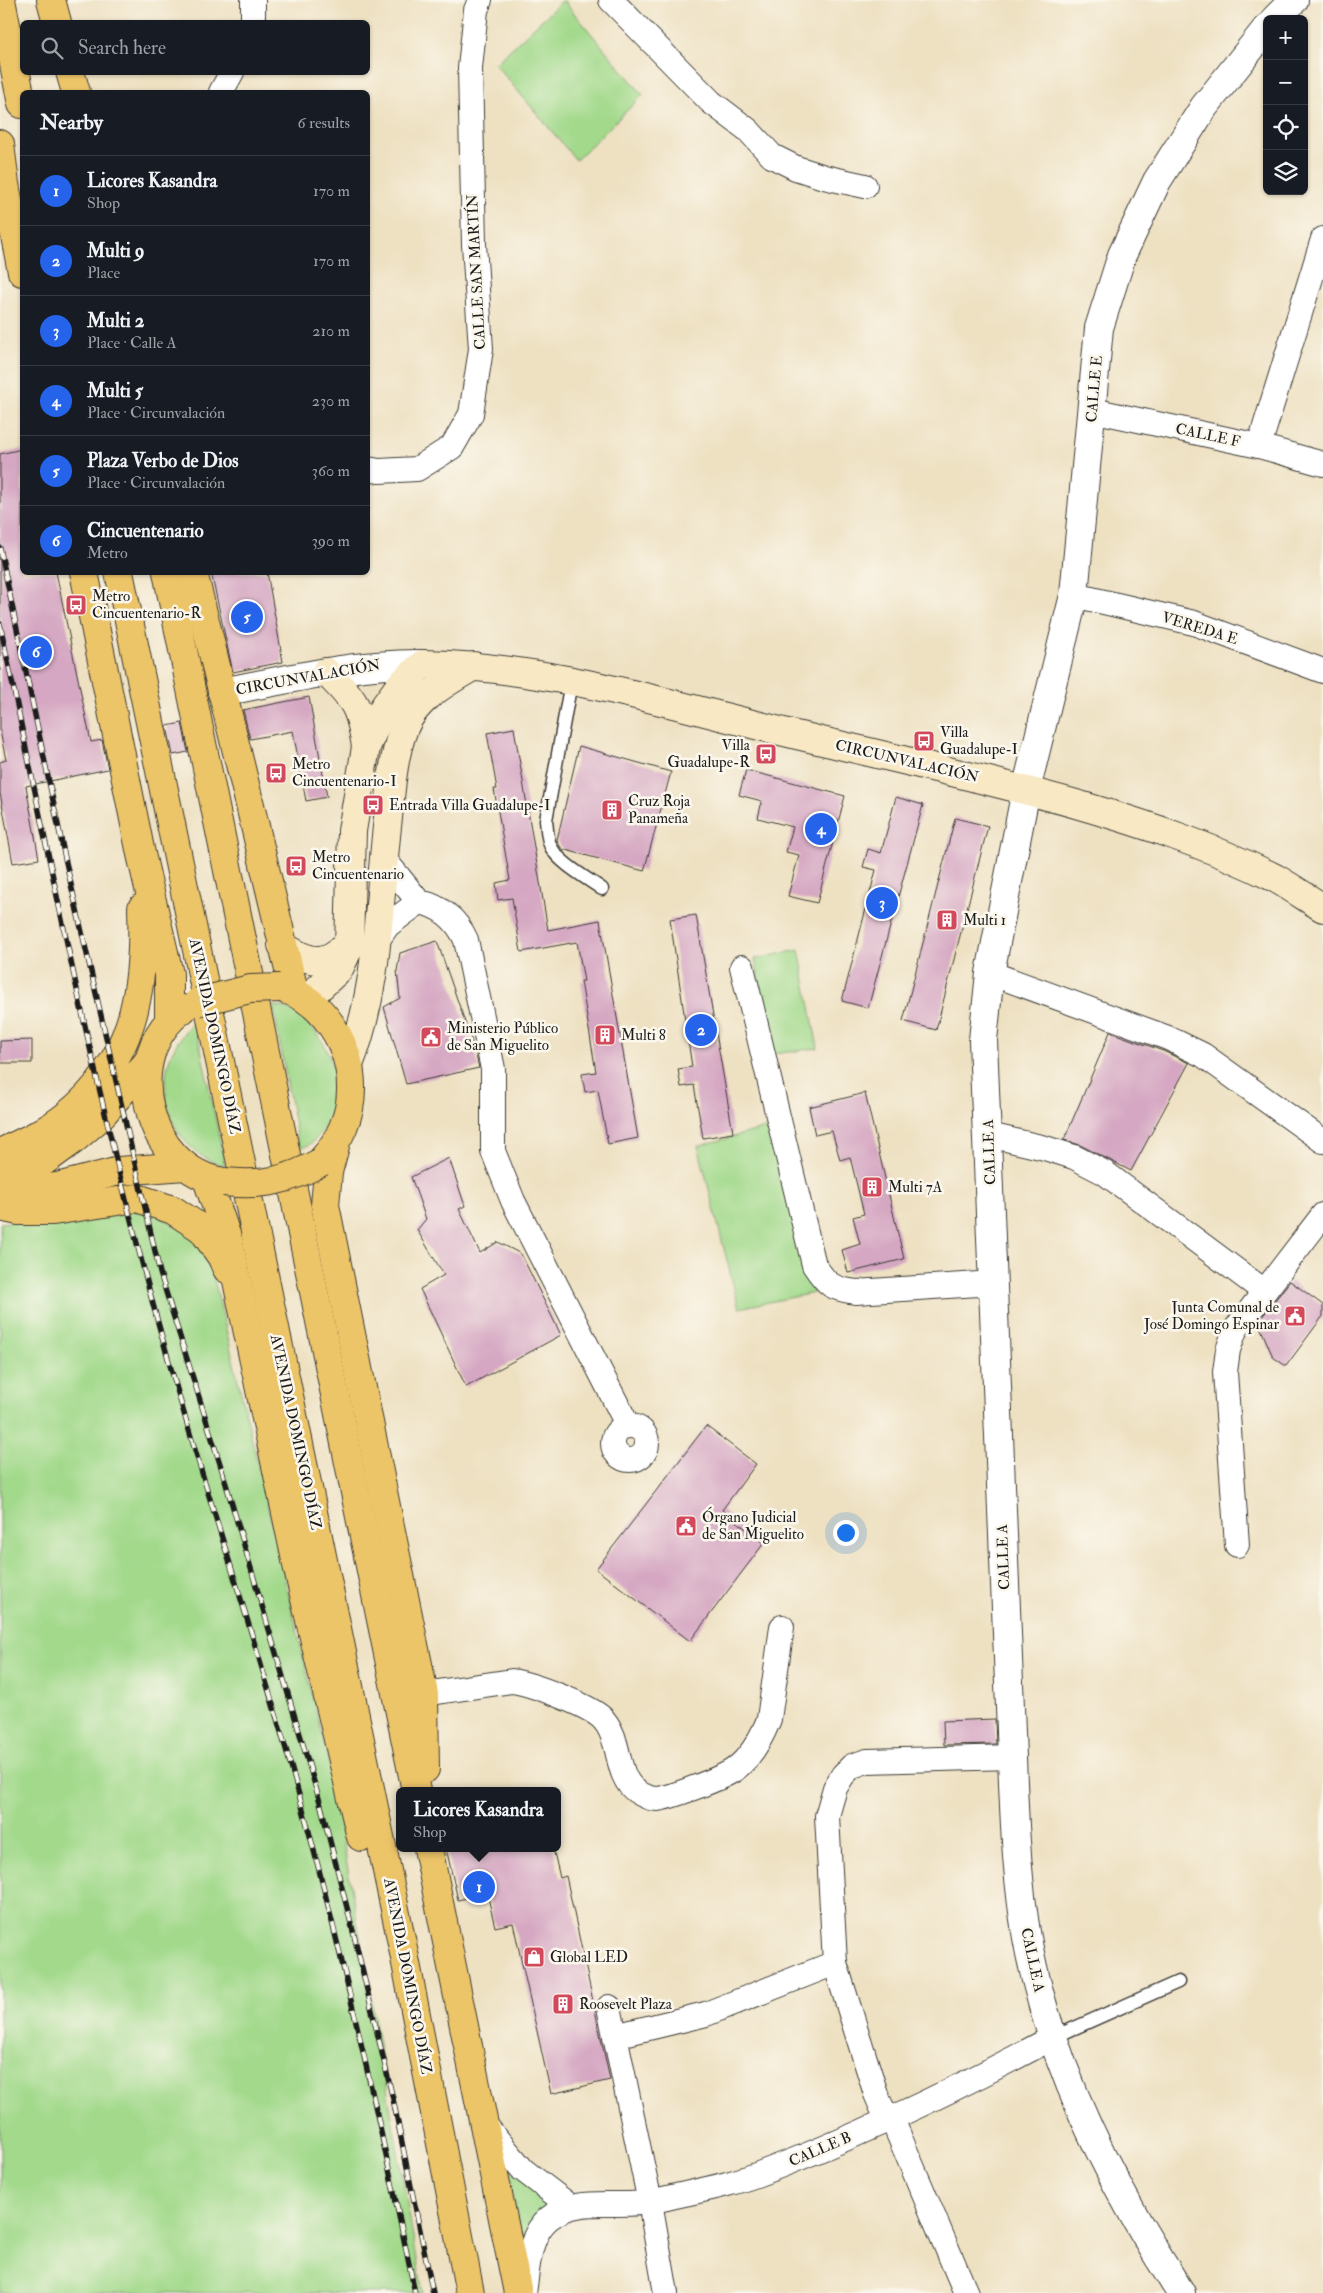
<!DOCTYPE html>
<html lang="en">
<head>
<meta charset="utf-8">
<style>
  :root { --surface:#171b24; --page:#20242c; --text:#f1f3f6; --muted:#9ea1a6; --line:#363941; --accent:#2563eb }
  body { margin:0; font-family:"IM FELL Double Pica",serif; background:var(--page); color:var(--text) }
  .controls { position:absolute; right:15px; top:15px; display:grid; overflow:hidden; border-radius:8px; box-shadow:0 1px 4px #0004 }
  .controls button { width:45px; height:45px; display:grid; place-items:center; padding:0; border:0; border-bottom:1px solid var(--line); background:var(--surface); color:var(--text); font:25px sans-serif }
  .you { position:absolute; left:845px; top:1532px; width:18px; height:18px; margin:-12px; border:4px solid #fff; border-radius:50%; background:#1a73e8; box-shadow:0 0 0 8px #1a73e833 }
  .badge { display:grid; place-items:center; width:32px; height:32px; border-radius:50%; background:var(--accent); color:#fff; font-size:16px; font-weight:700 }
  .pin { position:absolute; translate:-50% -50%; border:2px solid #fff; box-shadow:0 1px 5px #0006 }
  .popup { position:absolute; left:396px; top:1787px; width:165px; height:65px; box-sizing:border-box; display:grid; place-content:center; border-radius:8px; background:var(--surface); filter:drop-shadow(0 1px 4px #0005); font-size:16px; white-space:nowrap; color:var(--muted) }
  .popup b { font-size:19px; color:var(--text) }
  .popup::after { content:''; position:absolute; left:50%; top:100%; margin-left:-10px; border:10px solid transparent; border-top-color:var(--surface) }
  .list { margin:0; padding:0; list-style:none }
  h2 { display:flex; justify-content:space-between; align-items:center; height:65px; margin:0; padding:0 20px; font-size:21px }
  h2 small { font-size:16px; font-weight:400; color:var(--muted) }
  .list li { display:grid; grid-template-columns:32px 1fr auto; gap:15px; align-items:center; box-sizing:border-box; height:70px; padding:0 20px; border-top:1px solid var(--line) }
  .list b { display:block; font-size:19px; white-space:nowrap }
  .list p { margin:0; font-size:16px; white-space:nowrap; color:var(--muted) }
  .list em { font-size:16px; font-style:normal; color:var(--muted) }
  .icon { flex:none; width:28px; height:28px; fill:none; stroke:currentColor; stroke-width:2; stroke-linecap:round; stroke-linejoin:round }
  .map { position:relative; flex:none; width:1323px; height:2293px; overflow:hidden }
  .search { position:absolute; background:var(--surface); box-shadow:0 1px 4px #0004; left:20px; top:20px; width:350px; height:55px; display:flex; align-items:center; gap:12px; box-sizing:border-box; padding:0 18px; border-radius:8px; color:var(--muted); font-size:19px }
  .panel { position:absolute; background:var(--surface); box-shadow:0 1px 4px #0004; left:20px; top:90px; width:350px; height:485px; border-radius:8px }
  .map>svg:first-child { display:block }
</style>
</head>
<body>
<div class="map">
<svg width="1323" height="2293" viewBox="0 0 1323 2293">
  <rect width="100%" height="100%" fill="#fbf7ec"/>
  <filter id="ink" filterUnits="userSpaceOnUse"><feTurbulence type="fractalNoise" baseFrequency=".02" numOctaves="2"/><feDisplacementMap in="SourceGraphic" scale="10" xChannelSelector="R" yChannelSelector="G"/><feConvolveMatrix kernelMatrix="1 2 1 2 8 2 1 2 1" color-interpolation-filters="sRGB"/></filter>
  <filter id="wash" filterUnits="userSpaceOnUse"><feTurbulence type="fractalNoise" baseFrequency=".0096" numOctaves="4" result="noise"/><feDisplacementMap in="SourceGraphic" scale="20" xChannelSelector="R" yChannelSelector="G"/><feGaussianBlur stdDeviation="1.12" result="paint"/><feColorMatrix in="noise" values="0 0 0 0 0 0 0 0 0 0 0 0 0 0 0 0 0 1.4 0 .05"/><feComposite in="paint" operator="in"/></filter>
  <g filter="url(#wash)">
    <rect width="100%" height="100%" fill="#eee1c2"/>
    <g fill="#a2d98b" stroke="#5f7a54">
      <polygon points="563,0 643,95 576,160 495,64"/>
      <polygon points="799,950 818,1048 773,1054 755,959"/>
      <path d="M273 1006C286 1006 295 1012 304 1020 337 1049 346 1097 320 1134 314 1141 309 1147 299 1148Z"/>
      <path d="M195 1022 225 1164 222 1165C169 1150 149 1082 180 1039 184 1033 188 1025 195 1022Z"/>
      <polygon points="774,1126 814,1293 739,1308 698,1146"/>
      <polygon points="147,1208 206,1245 331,1774 423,2293 0,2293 0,1223"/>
      <polygon points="507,2169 565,2206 521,2241"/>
    </g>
    <g id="blocks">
      <g fill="#d5a7c2">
        <polygon points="22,449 22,572 56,572 91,742 102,740 108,769 26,786 39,859 13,863 0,793 0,762 6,760 0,731 0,454"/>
        <polygon points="211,572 267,572 283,662 233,672"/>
        <polygon points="309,697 327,797 306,801 293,731 250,739 243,710"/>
        <polygon points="182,723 188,752 173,755 167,726"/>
        <polygon points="514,728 548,930 600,920 638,1138 608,1144 598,1090 585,1092 582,1074 596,1072 581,981 584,981 577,942 521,952 512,898 498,900 496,883 510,880 494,789 497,789 487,733"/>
        <polygon points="579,746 671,772 644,871 562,849 558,843 557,840"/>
        <polygon points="746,770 845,796 817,903 788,896 799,855 786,852 793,827 758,818 762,801 739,795"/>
        <polygon points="896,797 923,805 868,1008 842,1001 876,870 863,867 868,849 881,853"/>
        <polygon points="955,818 988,826 936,1030 903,1021"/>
        <polygon points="696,915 733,1133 703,1138 694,1085 681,1087 678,1069 692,1067 670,919"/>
        <polygon points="437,941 475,1051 479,1068 406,1084 384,1007 400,998 397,971 400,953"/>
        <polygon points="1110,1032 1163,1051 1189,1063 1131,1171 1080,1145 1064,1140"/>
        <polygon points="32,1040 32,1063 0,1063 0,1041"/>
        <polygon points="865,1093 904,1259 848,1273 842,1250 860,1244 853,1217 864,1214 850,1157 840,1160 832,1131 815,1135 809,1107"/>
        <polygon points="449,1158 465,1206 459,1209 480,1253 498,1242 521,1254 561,1335 466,1387 420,1289 444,1275 417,1230 426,1219 411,1177"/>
        <polygon points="1290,1281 1323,1305 1323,1316 1286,1366 1273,1357 1258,1322"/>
        <polygon points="706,1426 756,1464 722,1510 764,1543 690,1641 596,1569"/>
        <polygon points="995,1719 996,1744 944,1745 943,1721"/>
        <polygon points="446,1848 553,1848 560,1878 566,1876 610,2080 551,2094 513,1923 495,1927 487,1893 458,1900"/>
      </g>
    </g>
  </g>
  <g filter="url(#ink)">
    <use href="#blocks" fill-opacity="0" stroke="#3c3a35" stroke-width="1"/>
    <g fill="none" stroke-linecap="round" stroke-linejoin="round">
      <g stroke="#3c3a35" stroke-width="15">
        <g id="service">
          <path d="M571 682 546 820C547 829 547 839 551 847 558 862 588 879 602 889"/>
          <polyline points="1052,2038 1178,1982"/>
        </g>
      </g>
      <g stroke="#3c3a35" stroke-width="26">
        <g id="minor">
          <polyline points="611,0 711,102 748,130 772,156 796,168 824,177 865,186"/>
          <polyline points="253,22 253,0"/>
          <polyline points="221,92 232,72"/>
          <polyline points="1092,410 1259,446 1323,464"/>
          <polyline points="1259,446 1323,239"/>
          <polyline points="368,469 379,471 417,469 452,447 471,414 481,349 474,244 470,68 476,10 480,0"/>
          <polyline points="1074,595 1194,623 1323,671"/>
          <path d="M384 859 419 902C441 906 457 920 466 940L493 1069V1151L513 1201 628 1426"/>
          <polyline points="378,939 388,925 419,902"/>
          <path d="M742 967 814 1265C827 1285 832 1289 856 1292L994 1283"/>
          <polyline points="990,973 1168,1038 1203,1055 1323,1141"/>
          <polyline points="989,1135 1045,1148 1074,1157 1105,1173 1264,1291"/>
          <circle cx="630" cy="1443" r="17"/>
          <polyline points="1237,1545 1225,1372 1228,1350 1235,1330 1323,1215"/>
          <path d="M424 1694 512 1681C532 1684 589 1705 603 1719 609 1726 613 1735 615 1743 620 1759 621 1780 636 1791 642 1795 649 1799 657 1799 670 1798 725 1777 735 1769 751 1757 762 1737 769 1719L782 1627"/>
          <polyline points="609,2007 650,2202 666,2293"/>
          <polyline points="615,2036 706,2014 835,1963"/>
          <polyline points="485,2125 523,2170 570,2206"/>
          <path d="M524 2293C528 2269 528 2236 548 2219 577 2194 620 2210 654 2201 691 2192 729 2186 764 2172 864 2134 959 2088 1052 2038"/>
          <polyline points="966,2293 892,2119 882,2108 876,2094 835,1963 827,1816 835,1788 843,1775 852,1766 867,1761 1012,1757"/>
        </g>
      </g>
      <g stroke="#3c3a35" stroke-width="30">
        <g id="tertiary">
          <polyline points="1275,19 1294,0"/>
          <path d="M222 692C289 679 355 663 423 664"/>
          <path d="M1181 2293C1109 2182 1043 2051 1024 1919 1016 1865 1014 1811 1012 1757L983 1040 990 973 1026 790 1074 595 1099 328 1122 255 1157 181 1204 107 1267 28"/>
        </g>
      </g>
      <g stroke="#3c3a35" stroke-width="30">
        <g id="secondary">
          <path d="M326 672C355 701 360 706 366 747"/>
          <path d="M282 945C311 965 328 967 351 939"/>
          <path d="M307 999 339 969 349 948 352 831 366 747 384 707 400 685 423 664C546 666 665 703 784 732 881 755 980 777 1076 804 1145 824 1211 846 1275 878 1291 887 1307 898 1323 908"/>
          <path d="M349 1065C380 986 378 901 388 818 391 789 393 756 404 728 416 698 447 682 474 666"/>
        </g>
      </g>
      <g stroke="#3c3a35" stroke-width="30">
        <g id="primary">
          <polyline points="1,0 22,104"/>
          <polyline points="51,0 57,22"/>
          <polyline points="70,72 76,92"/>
          <polyline points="0,144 5,184 22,272"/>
          <polyline points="84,572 141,854 169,974 169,1021"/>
          <polyline points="119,572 404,1953 470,2293"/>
          <polyline points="167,572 416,1791"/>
          <polyline points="193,572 250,805 294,991"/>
          <path d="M280 988C323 998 352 1046 351 1090 351 1116 339 1141 323 1159"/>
          <path d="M183 1009C118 1055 145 1170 224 1182"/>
          <polyline points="335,1146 328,1172 325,1205 424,1694 425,1769"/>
          <path d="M0 1153C23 1142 46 1132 66 1116 134 1061 145 990 142 908"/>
          <polyline points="0,1175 43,1162 72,1141 99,1118 148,1062"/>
          <polyline points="207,1179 229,1243 297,1565 361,1837"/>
          <polyline points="0,1194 57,1187 119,1171 185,1166"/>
          <polyline points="0,1207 19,1211 53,1211 137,1198 173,1210 202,1229 221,1256 227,1269"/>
          <polyline points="428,1848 518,2293"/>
        </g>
      </g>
      <use href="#service" stroke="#fff" stroke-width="12"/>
      <use href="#minor" stroke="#fff" stroke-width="24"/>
      <use href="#tertiary" stroke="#fff" stroke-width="28"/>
      <use href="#secondary" stroke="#f8e8c3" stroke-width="28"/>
      <use href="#primary" stroke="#edc569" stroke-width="28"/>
      <g stroke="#1c1c1c" stroke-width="5.5">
        <g id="rail">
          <polyline points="0,548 65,858 160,1273 221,1467 320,1802 354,1935 393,2099 433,2293"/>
          <path d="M0 624C46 841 88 1059 145 1274 192 1455 255 1632 304 1813 347 1972 382 2132 415 2293"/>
        </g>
      </g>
      <use href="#rail" stroke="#fbf7ec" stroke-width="4" stroke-dasharray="11" stroke-linecap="butt"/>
      <g stroke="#3c3a35" stroke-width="30" stroke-linecap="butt">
        <g id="primary-bridge">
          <polyline points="198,1002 250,989 280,988"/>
          <path d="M224 1182C263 1186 287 1181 321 1162"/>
        </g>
      </g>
      <use href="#primary-bridge" stroke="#edc569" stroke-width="28"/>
    </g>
  </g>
  <defs>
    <g id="bus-square" transform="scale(1.125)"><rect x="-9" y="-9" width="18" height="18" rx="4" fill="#d1495b" stroke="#fbf7ec"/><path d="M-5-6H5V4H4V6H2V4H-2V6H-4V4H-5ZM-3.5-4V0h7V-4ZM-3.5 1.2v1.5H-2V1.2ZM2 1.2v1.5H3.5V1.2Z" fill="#fff"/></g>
    <g id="building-square" transform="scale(1.125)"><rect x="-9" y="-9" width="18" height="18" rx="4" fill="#d1495b" stroke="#fbf7ec"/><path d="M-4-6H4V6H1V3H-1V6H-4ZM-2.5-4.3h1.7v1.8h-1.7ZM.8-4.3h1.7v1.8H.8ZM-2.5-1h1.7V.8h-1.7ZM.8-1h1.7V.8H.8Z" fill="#fff"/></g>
    <g id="civic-square" transform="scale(1.125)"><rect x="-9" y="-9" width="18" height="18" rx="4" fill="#d1495b" stroke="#fbf7ec"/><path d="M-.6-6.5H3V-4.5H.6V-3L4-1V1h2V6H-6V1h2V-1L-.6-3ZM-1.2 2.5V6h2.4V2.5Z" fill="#fff"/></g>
    <g id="shop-square" transform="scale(1.125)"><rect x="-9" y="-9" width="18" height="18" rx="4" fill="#d1495b" stroke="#fbf7ec"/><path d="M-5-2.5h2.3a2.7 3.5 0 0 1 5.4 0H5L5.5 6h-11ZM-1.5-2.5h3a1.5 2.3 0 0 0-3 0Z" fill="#fff"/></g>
  </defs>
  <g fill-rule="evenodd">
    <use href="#bus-square" x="76" y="605"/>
    <use href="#bus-square" x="924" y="741"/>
    <use href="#bus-square" x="766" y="754"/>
    <use href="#bus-square" x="276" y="773"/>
    <use href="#bus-square" x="373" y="805"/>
    <use href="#building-square" x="612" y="810"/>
    <use href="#bus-square" x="296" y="866"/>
    <use href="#building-square" x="947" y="920"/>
    <use href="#building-square" x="605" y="1035"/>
    <use href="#civic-square" x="431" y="1037"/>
    <use href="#building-square" x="872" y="1187"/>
    <use href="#civic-square" x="1295" y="1316"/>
    <use href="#civic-square" x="686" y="1526"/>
    <use href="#shop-square" x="534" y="1957"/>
    <use href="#building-square" x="563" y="2004"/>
  </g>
  <g text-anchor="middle" stroke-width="5" stroke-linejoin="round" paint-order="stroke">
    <g font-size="15" fill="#1c1c1c" stroke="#fbf7ec">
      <text transform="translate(476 272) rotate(-93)" y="5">CALLE SAN MARTÍN</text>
      <text transform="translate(1094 389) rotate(-85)" y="5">CALLE E</text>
      <text transform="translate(1208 435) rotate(12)" y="5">CALLE F</text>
      <text transform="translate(1200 628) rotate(17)" y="5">VEREDA E</text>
      <text transform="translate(308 677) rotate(-10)" y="5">CIRCUNVALACIÓN</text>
      <text transform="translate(907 761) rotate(13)" y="5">CIRCUNVALACIÓN</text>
      <text transform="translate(215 1036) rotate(78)" y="5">AVENIDA DOMINGO DÍAZ</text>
      <text transform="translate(989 1152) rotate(-92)" y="5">CALLE A</text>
      <text transform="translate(296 1432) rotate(78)" y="5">AVENIDA DOMINGO DÍAZ</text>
      <text transform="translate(1003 1557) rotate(-92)" y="5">CALLE A</text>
      <text transform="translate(1033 1960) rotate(78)" y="5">CALLE A</text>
      <text transform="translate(408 1976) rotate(79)" y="5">AVENIDA DOMINGO DÍAZ</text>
      <text transform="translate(820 2149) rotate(-23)" y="5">CALLE B</text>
    </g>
    <g font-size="15" fill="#1c1c1c" stroke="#fbf7ec" text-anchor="start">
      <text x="92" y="601">Metro<tspan x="92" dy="17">Cincuentenario-R</tspan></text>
      <text x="940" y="737">Villa<tspan x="940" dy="17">Guadalupe-I</tspan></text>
      <text x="750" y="750" text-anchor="end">Villa<tspan x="750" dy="17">Guadalupe-R</tspan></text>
      <text x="292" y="769">Metro<tspan x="292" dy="17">Cincuentenario-I</tspan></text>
      <text x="628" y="806">Cruz Roja<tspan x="628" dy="17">Panameña</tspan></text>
      <text x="389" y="810">Entrada Villa Guadalupe-I</text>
      <text x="312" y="862">Metro<tspan x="312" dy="17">Cincuentenario</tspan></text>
      <text x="963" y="925">Multi 1</text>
      <text x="447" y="1033">Ministerio Público<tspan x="447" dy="17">de San Miguelito</tspan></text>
      <text x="621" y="1040">Multi 8</text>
      <text x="888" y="1192">Multi 7A</text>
      <text x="1279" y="1312" text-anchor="end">Junta Comunal de<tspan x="1279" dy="17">José Domingo Espinar</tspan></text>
      <text x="702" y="1522">Órgano Judicial<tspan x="702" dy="17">de San Miguelito</tspan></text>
      <text x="550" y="1962">Global LED</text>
      <text x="579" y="2009">Roosevelt Plaza</text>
    </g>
  </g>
</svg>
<div class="controls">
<button>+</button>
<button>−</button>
<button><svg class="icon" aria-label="locate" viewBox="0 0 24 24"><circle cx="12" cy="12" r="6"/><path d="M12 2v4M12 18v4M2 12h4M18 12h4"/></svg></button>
<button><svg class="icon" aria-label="layers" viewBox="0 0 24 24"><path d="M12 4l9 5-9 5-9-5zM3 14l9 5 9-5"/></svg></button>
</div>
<div class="you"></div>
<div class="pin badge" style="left:479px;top:1887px">1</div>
<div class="popup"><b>Licores Kasandra</b>Shop</div>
<div class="pin badge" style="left:701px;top:1030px">2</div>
<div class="pin badge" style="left:882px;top:903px">3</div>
<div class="pin badge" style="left:821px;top:829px">4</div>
<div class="pin badge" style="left:247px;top:617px">5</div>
<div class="pin badge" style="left:36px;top:652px">6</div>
<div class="search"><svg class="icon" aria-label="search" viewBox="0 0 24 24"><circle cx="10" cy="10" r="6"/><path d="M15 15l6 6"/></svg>Search here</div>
<section class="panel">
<h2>Nearby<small>6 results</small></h2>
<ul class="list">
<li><span class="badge">1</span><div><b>Licores Kasandra</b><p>Shop</p></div><em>170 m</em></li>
<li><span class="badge">2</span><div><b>Multi 9</b><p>Place</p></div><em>170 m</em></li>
<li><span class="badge">3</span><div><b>Multi 2</b><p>Place · Calle A</p></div><em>210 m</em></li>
<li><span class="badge">4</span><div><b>Multi 5</b><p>Place · Circunvalación</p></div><em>230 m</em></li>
<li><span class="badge">5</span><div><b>Plaza Verbo de Dios</b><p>Place · Circunvalación</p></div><em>360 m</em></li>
<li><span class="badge">6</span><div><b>Cincuentenario</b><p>Metro</p></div><em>390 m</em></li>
</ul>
</section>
</div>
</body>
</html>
